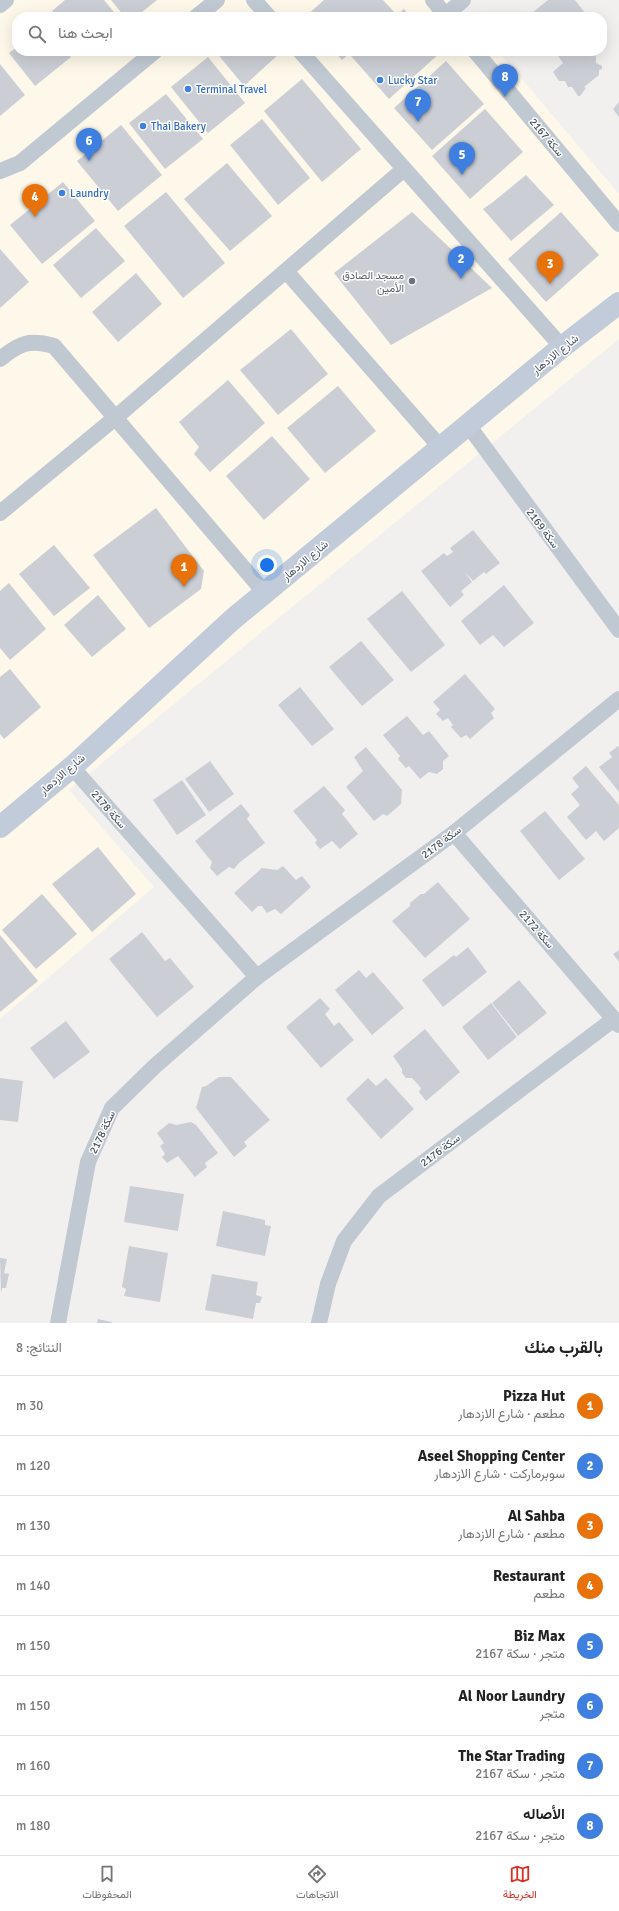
<!DOCTYPE html>
<html lang="ar">
<head>
<meta charset="utf-8">
<style>
  :root { --surface:#fff; --page:#f6f6f6; --text:#222; --muted:#767676; --line:#e0e0e0; --accent:#d93025 }
  body { margin:0; font-family:Signika,Vazirmatn,sans-serif; background:var(--page); color:var(--text); direction:rtl }
  .you { position:absolute; left:267px; top:565px; width:14px; height:14px; margin:-10px; border:3px solid #fff; border-radius:50%; background:#1a73e8; box-shadow:0 0 0 6px #1a73e833 }
  .badge { display:grid; place-items:center; width:26px; height:26px; border-radius:50%; background:var(--accent); color:#fff; font-size:13px; font-weight:700 }
  .pin { position:absolute; translate:-50% -33px; filter:drop-shadow(0 1px 2px #0008) }
  .pin::after { content:''; position:absolute; top:21px; width:14px; height:12px; background:inherit; clip-path:polygon(0 0,100% 0,50% 100%) }
  .list { margin:0; padding:0; list-style:none }
  h2 { display:flex; justify-content:space-between; align-items:center; height:52px; margin:0; padding:0 16px; font-size:17px }
  h2 small { font-size:13px; font-weight:400; color:var(--muted) }
  .list li { display:grid; grid-template-columns:26px 1fr auto; gap:12px; align-items:center; box-sizing:border-box; height:60px; padding:0 16px; border-top:1px solid var(--line) }
  .list b { display:block; font-size:15px; white-space:nowrap }
  .list p { margin:0; font-size:13px; white-space:nowrap; color:var(--muted) }
  .list em { font-size:13px; font-style:normal; color:var(--muted) }
  .icon { flex:none; width:22px; height:22px; fill:none; stroke:currentColor; stroke-width:2; stroke-linecap:round; stroke-linejoin:round }
  .map { position:relative; flex:none; width:619px; height:1323px; overflow:hidden; direction:ltr }
  .search { position:absolute; background:var(--surface); box-shadow:0 4px 16px #0002; left:12px; right:12px; top:12px; height:44px; display:flex; align-items:center; gap:10px; box-sizing:border-box; padding:0 14px; border-radius:16px; color:var(--muted); font-size:15px }
  .sheet { height:532px; background:var(--surface) }
  nav { display:flex; justify-content:space-around; align-items:center; box-sizing:border-box; height:56px; border-top:1px solid var(--line); background:var(--surface); font-size:11px; color:var(--muted) }
  nav a { display:grid; justify-items:center; gap:2px }
  nav .on { color:var(--accent) }
  .map>svg:first-child { display:block }
</style>
</head>
<body>
<div class="map">
<svg width="619" height="1323" viewBox="0 0 619 1323">
  <rect width="100%" height="100%" fill="#f2f0ef"/>
  <polygon fill="#fdf8e9" points="0,0 454,0 469,17 17,17 17,51 498,51 619,194 619,339 69,790 154,887 0,1019"/>
  <g fill="#cbced5">
    <polygon points="65,0 104,0 118,17 56,17 52,11"/>
    <polygon points="111,0 157,0 136,17 125,17"/>
    <polygon points="324,0 383,0 395,13 390,17 305,17"/>
    <polygon points="548,0 575,0 588,17 527,17"/>
    <polygon points="404,9 410,17 395,17"/>
    <polygon points="17,47 17,51 66,51 71,57 35,86 9,53"/>
    <polygon points="84,51 95,51 88,56"/>
    <polygon points="217,51 278,51 280,53 244,86 216,52"/>
    <polygon points="334,51 352,51 342,60"/>
    <polygon points="357,51 442,51 389,99 351,56"/>
    <polygon points="555,51 592,51 596,55 596,63 602,66 602,69 599,70 599,75 584,87 586,88 580,96 578,96 572,87 568,87 565,81 559,81 553,72 563,63"/>
    <polygon points="208,57 245,103 208,133 171,87"/>
    <polygon points="446,61 484,104 432,150 394,108"/>
    <polygon points="0,64 25,95 0,116"/>
    <polygon points="302,79 361,149 322,182 264,111"/>
    <polygon points="166,94 203,139 165,169 129,123"/>
    <polygon points="619,102 619,117 613,109"/>
    <polygon points="485,109 523,152 470,199 432,156"/>
    <polygon points="262,119 310,178 278,205 230,145"/>
    <polygon points="121,125 162,175 118,211 77,161"/>
    <polygon points="227,163 272,216 230,251 184,199"/>
    <polygon points="526,175 554,205 511,241 483,209 493,202"/>
    <polygon points="63,182 95,221 42,264 10,225"/>
    <polygon points="166,192 225,263 183,298 124,226"/>
    <polygon points="412,212 492,288 391,345 334,273"/>
    <polygon points="561,212 599,255 546,302 508,259"/>
    <polygon points="96,228 125,261 81,298 53,265"/>
    <polygon points="0,249 29,282 0,308"/>
    <polygon points="136,273 162,304 118,342 92,312"/>
    <polygon points="291,329 328,374 278,415 240,370"/>
    <polygon points="228,380 265,423 210,472 194,454 199,447 179,422"/>
    <polygon points="338,386 376,431 325,473 287,428"/>
    <polygon points="272,436 310,479 264,520 226,476"/>
    <polygon points="156,508 204,571 201,589 149,628 93,555"/>
    <polygon points="473,530 500,563 486,574 484,572 473,581 464,571 472,582 461,591 464,595 450,607 421,571 444,553 447,556 453,552 450,548"/>
    <polygon points="54,545 90,588 54,616 19,574"/>
    <polygon points="9,583 46,629 10,660 0,648 0,591"/>
    <polygon points="504,585 534,623 504,647 493,635 480,645 461,621"/>
    <polygon points="402,591 445,645 411,672 367,619"/>
    <polygon points="98,595 126,629 92,657 64,625"/>
    <polygon points="361,641 394,680 362,706 329,667"/>
    <polygon points="10,669 41,707 4,739 0,734 0,677"/>
    <polygon points="465,674 495,709 491,713 494,718 470,739 466,735 461,738 451,727 453,725 448,718 443,721 436,714 440,710 433,702"/>
    <polygon points="300,687 334,729 312,746 278,705"/>
    <polygon points="407,716 423,735 429,731 449,756 443,761 443,769 437,774 429,772 420,779 409,766 406,768 398,759 400,756 383,735"/>
    <polygon points="618,746 619,746 619,792 599,767 612,757 609,753"/>
    <polygon points="366,747 402,790 401,804 387,816 383,814 374,821 346,787 363,771 354,757"/>
    <polygon points="210,761 234,794 209,812 185,779"/>
    <polygon points="586,766 619,805 619,828 604,841 596,831 586,840 567,817 580,805 571,794 579,787 572,778"/>
    <polygon points="182,780 206,815 177,835 153,800"/>
    <polygon points="324,786 345,810 342,814 358,834 340,849 332,841 320,849 315,843 317,840 293,811"/>
    <polygon points="241,804 250,815 247,819 265,843 239,863 234,869 229,867 217,876 210,868 212,862 195,841"/>
    <polygon points="545,811 585,859 559,880 520,831"/>
    <polygon points="98,847 136,894 92,932 72,908 110,877 72,908 52,884"/>
    <polygon points="283,866 296,880 302,876 311,887 281,914 275,909 267,913 262,906 258,906 252,912 234,893 262,868 277,870"/>
    <polygon points="438,882 470,919 425,958 392,921 410,906 410,903 421,894 424,894"/>
    <polygon points="42,894 77,934 36,969 2,930"/>
    <polygon points="142,932 165,961 170,958 194,987 157,1017 109,959"/>
    <polygon points="0,935 38,981 0,1012"/>
    <polygon points="468,947 487,972 443,1007 422,980 454,955 456,957"/>
    <polygon points="619,950 619,962 613,954"/>
    <polygon points="359,970 366,978 373,972 404,1008 372,1035 335,990"/>
    <polygon points="519,980 547,1013 518,1036 492,1003"/>
    <polygon points="320,998 330,1009 325,1014 334,1026 339,1022 354,1040 321,1068 286,1027"/>
    <polygon points="491,1003 517,1037 488,1060 462,1027"/>
    <polygon points="66,1021 90,1052 54,1079 30,1048"/>
    <polygon points="425,1029 460,1072 426,1101 419,1092 421,1088 412,1078 406,1078 402,1073 402,1069 393,1056"/>
    <polygon points="219,1077 231,1077 270,1120 244,1142 247,1146 234,1157 196,1108 202,1087 206,1086"/>
    <polygon points="0,1078 23,1081 18,1122 0,1120"/>
    <polygon points="368,1078 376,1086 386,1078 414,1109 381,1139 346,1099"/>
    <polygon points="191,1122 196,1125 218,1153 205,1163 207,1167 195,1177 178,1156 167,1163 162,1157 165,1154 160,1146 164,1143 157,1133 169,1123 176,1125"/>
    <polygon points="130,1186 184,1194 178,1231 124,1222"/>
    <polygon points="223,1211 265,1220 265,1225 271,1226 265,1256 216,1246"/>
    <polygon points="129,1246 168,1253 160,1302 124,1296 126,1289 122,1287"/>
    <polygon points="0,1258 7,1259 4,1273 9,1274 6,1288 2,1288 1,1293"/>
    <polygon points="212,1274 258,1282 256,1295 262,1297 260,1303 256,1303 253,1319 205,1310"/>
    <polygon points="98,1319 112,1322 112,1323 97,1323"/>
  </g>
  <g fill="none" stroke-linecap="round" stroke-linejoin="round">
    <g stroke="#c0c9d2" stroke-width="16">
      <polyline points="254,0 269,17"/>
      <polyline points="433,0 447,17"/>
      <polyline points="0,5 6,0"/>
      <polyline points="446,15 463,0"/>
      <polyline points="196,17 217,0"/>
      <polyline points="300,51 562,347"/>
      <polyline points="475,51 619,224"/>
      <polyline points="0,171 20,163 155,51"/>
      <polyline points="286,271 441,448"/>
      <path d="M0 359C20 343 29 339 54 346L265 593"/>
      <polyline points="468,425 619,630"/>
      <polyline points="0,513 115,418 404,169"/>
      <polyline points="72,767 257,977"/>
      <polyline points="454,833 619,1025"/>
      <polyline points="58,1323 88,1162 112,1108 155,1066 257,977 454,833 619,699"/>
      <polyline points="319,1323 328,1284 344,1241 379,1196 614,1019"/>
    </g>
    <polyline stroke="#c1cbd9" stroke-width="22" points="0,827 72,767 233,619 562,347 619,303"/>
  </g>
  <g fill="#3f7fe0" stroke="#fff" stroke-width="1.5">
    <circle cx="380" cy="80" r="4"/>
    <circle cx="188" cy="89" r="4"/>
    <circle cx="143" cy="126" r="4"/>
    <circle cx="62" cy="193" r="4"/>
  </g>
  <circle fill="#6b7280" stroke="#fff" stroke-width="1.5" cx="412" cy="281" r="4"/>
  <g text-anchor="middle" stroke-width="3" stroke-linejoin="round" paint-order="stroke">
    <g font-size="11" fill="#366cbe" stroke="#fff" text-anchor="start">
      <text x="388" y="84">Lucky Star</text>
      <text x="196" y="93">Terminal Travel</text>
      <text x="151" y="130">Thai Bakery</text>
      <text x="70" y="197">Laundry</text>
    </g>
    <g font-size="11" fill="#47515e" stroke="#fff">
      <text transform="translate(547 137) rotate(50)" y="4">سكة 2167</text>
      <text transform="translate(555 354) rotate(-39)" y="4">شارع الازدهار</text>
      <text transform="translate(543 528) rotate(53)" y="4">سكة 2169</text>
      <text transform="translate(305 560) rotate(-40)" y="4">شارع الازدهار</text>
      <text transform="translate(62 774) rotate(-41)" y="4">شارع الازدهار</text>
      <text transform="translate(109 809) rotate(49)" y="4">سكة 2178</text>
      <text transform="translate(441 842) rotate(-37)" y="4">سكة 2178</text>
      <text transform="translate(537 929) rotate(49)" y="4">سكة 2172</text>
      <text transform="translate(102 1132) rotate(-65)" y="4">سكة 2178</text>
      <text transform="translate(440 1150) rotate(-37)" y="4">سكة 2176</text>
    </g>
    <g font-size="11" fill="#5b616d" stroke="#fff" text-anchor="end">
      <text x="404" y="279">مسجد الصادق<tspan x="404" dy="13">الأمين</tspan></text>
    </g>
  </g>
</svg>
<div class="you"></div>
<div class="pin badge" style="left:184px;top:587px;background:#e8710a">1</div>
<div class="pin badge" style="left:461px;top:279px;background:#3f7fe0">2</div>
<div class="pin badge" style="left:550px;top:284px;background:#e8710a">3</div>
<div class="pin badge" style="left:35px;top:217px;background:#e8710a">4</div>
<div class="pin badge" style="left:462px;top:175px;background:#3f7fe0">5</div>
<div class="pin badge" style="left:89px;top:161px;background:#3f7fe0">6</div>
<div class="pin badge" style="left:418px;top:122px;background:#3f7fe0">7</div>
<div class="pin badge" style="left:505px;top:97px;background:#3f7fe0">8</div>
<div class="search"><svg class="icon" aria-label="search" viewBox="0 0 24 24"><circle cx="10" cy="10" r="6"/><path d="M15 15l6 6"/></svg>ابحث هنا</div>
</div>
<section class="sheet">
<h2>بالقرب منك<small>النتائج: 8</small></h2>
<ul class="list">
<li><span class="badge" style="background:#e8710a">1</span><div><b>Pizza Hut</b><p>مطعم · شارع الازدهار</p></div><em>30 m</em></li>
<li><span class="badge" style="background:#3f7fe0">2</span><div><b>Aseel Shopping Center</b><p>سوبرماركت · شارع الازدهار</p></div><em>120 m</em></li>
<li><span class="badge" style="background:#e8710a">3</span><div><b>Al Sahba</b><p>مطعم · شارع الازدهار</p></div><em>130 m</em></li>
<li><span class="badge" style="background:#e8710a">4</span><div><b>Restaurant</b><p>مطعم</p></div><em>140 m</em></li>
<li><span class="badge" style="background:#3f7fe0">5</span><div><b>Biz Max</b><p>متجر · سكة 2167</p></div><em>150 m</em></li>
<li><span class="badge" style="background:#3f7fe0">6</span><div><b>Al Noor Laundry</b><p>متجر</p></div><em>150 m</em></li>
<li><span class="badge" style="background:#3f7fe0">7</span><div><b>The Star Trading</b><p>متجر · سكة 2167</p></div><em>160 m</em></li>
<li><span class="badge" style="background:#3f7fe0">8</span><div><b>الأصاله</b><p>متجر · سكة 2167</p></div><em>180 m</em></li>
</ul>
</section>
<nav>
<a class="on"><svg class="icon" aria-label="map" viewBox="0 0 24 24"><path d="M3 6l6-2 6 2 6-2v14l-6 2-6-2-6 2zM9 4v14M15 6v14"/></svg>الخريطة</a>
<a><svg class="icon" aria-label="directions" viewBox="0 0 24 24"><path d="M12 3l9 9-9 9-9-9zM9 14v-3h6M13 9l2 2-2 2"/></svg>الاتجاهات</a>
<a><svg class="icon" aria-label="saved" viewBox="0 0 24 24"><path d="M7 4h10v16l-5-4-5 4z"/></svg>المحفوظات</a>
</nav>
</body>
</html>
